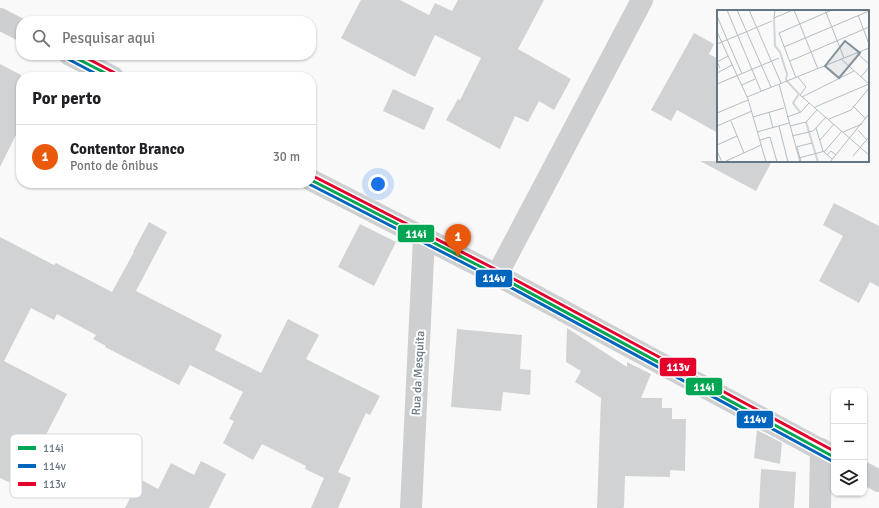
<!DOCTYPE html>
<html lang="pt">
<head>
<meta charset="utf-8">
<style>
  :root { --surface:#fff; --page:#f2f2f2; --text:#202124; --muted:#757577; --line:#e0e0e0; --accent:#ea580c }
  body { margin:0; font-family:Signika,sans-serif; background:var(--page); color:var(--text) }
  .controls { position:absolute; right:12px; bottom:12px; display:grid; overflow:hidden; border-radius:8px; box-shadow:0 1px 3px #0004 }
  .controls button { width:36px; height:36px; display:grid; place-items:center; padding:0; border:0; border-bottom:1px solid var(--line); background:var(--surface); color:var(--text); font:20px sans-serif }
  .you { position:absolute; left:378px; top:184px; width:14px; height:14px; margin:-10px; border:3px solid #fff; border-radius:50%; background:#1a73e8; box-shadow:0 0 0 6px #1a73e833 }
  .badge { display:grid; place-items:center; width:26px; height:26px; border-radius:50%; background:var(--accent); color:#fff; font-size:13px; font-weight:700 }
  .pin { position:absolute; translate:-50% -33px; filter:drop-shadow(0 1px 2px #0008) }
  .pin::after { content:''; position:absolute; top:21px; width:14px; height:12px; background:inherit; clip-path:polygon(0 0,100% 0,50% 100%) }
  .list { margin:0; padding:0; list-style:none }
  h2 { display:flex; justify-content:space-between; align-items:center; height:52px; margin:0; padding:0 16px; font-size:17px }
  h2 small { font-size:13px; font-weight:400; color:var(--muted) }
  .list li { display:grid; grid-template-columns:26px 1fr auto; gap:12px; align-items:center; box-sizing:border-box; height:64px; padding:0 16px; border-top:1px solid var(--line) }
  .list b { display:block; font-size:15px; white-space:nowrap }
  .list p { margin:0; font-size:13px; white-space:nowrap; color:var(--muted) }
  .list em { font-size:13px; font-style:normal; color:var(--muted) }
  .icon { flex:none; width:22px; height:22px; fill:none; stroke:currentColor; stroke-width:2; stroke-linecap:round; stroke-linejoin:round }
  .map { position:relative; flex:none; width:879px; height:508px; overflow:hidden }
  .search { position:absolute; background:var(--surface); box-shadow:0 1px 3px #0004; left:16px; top:16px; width:300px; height:44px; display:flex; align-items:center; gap:10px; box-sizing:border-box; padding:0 14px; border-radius:16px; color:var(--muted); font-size:15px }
  .panel { position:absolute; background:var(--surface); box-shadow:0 1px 3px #0004; left:16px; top:72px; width:300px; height:116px; border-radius:16px }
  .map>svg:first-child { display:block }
</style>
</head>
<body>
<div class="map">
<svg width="879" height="508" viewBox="0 0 879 508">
  <rect width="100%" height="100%" fill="#f9f9f9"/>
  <g fill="#d0d2d3">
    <polygon points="361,0 400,0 429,15 435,3 452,11 458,0 544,0 518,49 571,79 554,110 539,101 528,122 515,116 500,149 446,120 458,99 460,100 481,58 435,35 415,77 341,38"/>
    <polygon points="694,33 714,44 709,54 718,59 718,133 677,110 671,121 651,110"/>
    <polygon points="0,64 21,75 21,125 0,167"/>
    <polygon points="393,89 434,108 424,130 383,111"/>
    <polygon points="700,161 772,161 756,191"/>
    <polygon points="834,203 879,226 879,287 870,282 859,303 819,281 843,236 823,225"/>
    <polygon points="149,222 167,232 136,291 222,335 215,350 261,373 288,319 319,335 306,359 380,396 370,415 366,413 338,472 351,478 338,508 311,508 324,478 305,469 306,466 262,444 253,460 223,443 234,421 229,419 243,392 190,365 179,385 105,347 106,346 93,339 96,335 57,314 54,320 31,308 4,361 67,394 19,487 0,478 0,237 54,265 56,263 112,292 134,252 133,252"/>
    <polygon points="360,224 396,242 374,286 338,267"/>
    <polygon points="567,328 627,367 627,362 651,374 641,398 662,398 662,408 672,408 672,419 686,419 685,471 670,470 670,477 625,476 624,507 623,508 597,508 601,398 575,382 581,371 566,362"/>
    <polygon points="457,329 522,335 520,369 531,370 530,395 503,392 501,411 451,407"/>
    <polygon points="757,430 782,443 780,464 754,458"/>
    <polygon points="201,461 226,474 209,508 125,508 140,479 158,489 171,463 194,475"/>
    <polygon points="761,469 796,472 794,508 759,508"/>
  </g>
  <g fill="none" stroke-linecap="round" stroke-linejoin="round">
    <g stroke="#cecfd0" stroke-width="22">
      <polyline points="497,275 642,0"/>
      <polyline points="411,508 424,238"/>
      <polyline points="820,508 821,449"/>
    </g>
    <g stroke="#cecfd0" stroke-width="22">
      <polyline points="0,19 21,30"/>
      <polyline points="70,55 113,77"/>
      <polyline points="311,180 497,275 834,457"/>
      <polyline points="864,473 879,481"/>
    </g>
    <g stroke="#fff" stroke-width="6">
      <g id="bus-1">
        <polyline points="70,55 113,77"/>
        <polyline points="311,180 497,275 834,457"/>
      </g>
    </g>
    <g stroke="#fff" stroke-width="6">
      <g id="bus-2">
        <polyline points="68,59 102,77"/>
        <polyline points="309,184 495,279 832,461"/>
      </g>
    </g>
    <g stroke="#fff" stroke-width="6">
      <g id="bus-3">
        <polyline points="81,55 115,73"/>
        <polyline points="313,176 499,271 834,451"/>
      </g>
    </g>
    <use href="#bus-1" stroke="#00a651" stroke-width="3"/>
    <use href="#bus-2" stroke="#0065bd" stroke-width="3"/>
    <use href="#bus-3" stroke="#e4002b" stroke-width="3"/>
  </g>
  <g text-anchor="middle" stroke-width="4" stroke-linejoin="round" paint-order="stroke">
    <g font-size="12" fill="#657683" stroke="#fff">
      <text transform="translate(418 373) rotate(-87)" y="4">Rua da Mesquita</text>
    </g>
  </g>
  <g transform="translate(717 10)">
    <rect width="152" height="152" fill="#f9f9f9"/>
    <path fill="none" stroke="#ced6d9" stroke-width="2" d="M57 8 58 36 63 42 70 64 69 70M69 70 82 84 76 93 83 102M89 112 101 152"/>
    <path fill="none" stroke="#b5bdc3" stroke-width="1" d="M10 0 44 81M20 0 54 77M32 0 64 73M58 0 57 8 76 0M77 0 101 59M108 0 127 48M141 5 152 34M0 6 25 64M0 22 31 89 49 152M0 34 55 11M67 37 152 1M140 43 152 54M124 49 152 74M73 51 152 17M3 58 0 52 11 46M0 63 15 55M81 67 89 77 83 85 152 145M144 67 152 57M79 68 62 23 115 0M0 74 62 48M62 74 83 152M25 75 38 69M30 87 152 38M85 87 137 61M136 96 149 109M98 97 152 74M52 102 56 118M0 103 31 90M36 107 67 98M70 107 84 102 92 93M112 109 134 100 152 78M14 111 27 143M0 116 35 101M62 116 71 152M73 116 89 112 100 100M99 118 106 141 115 149M141 120 150 130M40 122 72 113M126 122 145 114M75 126 96 121 109 107M43 130 53 127 60 152M103 130 117 114M0 135 20 126M79 137 95 133M80 137 84 152M0 141 5 152M110 145 114 141 119 145M136 146 152 127M82 148 108 141 125 121M7 152 44 135M113 152 152 104"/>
    <path fill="#84929c" fill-opacity="0.15" stroke="#84929c" stroke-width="2" d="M128 31 143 43 122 68 108 56Z"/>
    <rect width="152" height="152" fill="none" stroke="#657683" stroke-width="2"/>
  </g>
  <rect x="10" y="434" width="132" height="64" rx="6" fill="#fff" stroke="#d1d6da" stroke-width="1"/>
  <rect x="18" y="446" width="18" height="4" fill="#00a651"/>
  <rect x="18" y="464" width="18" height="4" fill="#0065bd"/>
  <rect x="18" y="482" width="18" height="4" fill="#e4002b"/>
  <g font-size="11" fill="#657683">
    <text x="43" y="452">114i</text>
    <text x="43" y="470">114v</text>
    <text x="43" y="488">113v</text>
  </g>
  <g stroke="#fff" stroke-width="1.5">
    <rect x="397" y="224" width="38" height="19" rx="4" fill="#00a651"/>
    <rect x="475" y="269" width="38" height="19" rx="4" fill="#0065bd"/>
    <rect x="659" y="357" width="38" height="20" rx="4" fill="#e4002b"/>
    <rect x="685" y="377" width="38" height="19" rx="4" fill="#00a651"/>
    <rect x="736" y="410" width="38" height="19" rx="4" fill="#0065bd"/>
  </g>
  <g font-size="11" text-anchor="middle" font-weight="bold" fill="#fff">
    <text x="416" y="238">114i</text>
    <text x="494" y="282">114v</text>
    <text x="678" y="371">113v</text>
    <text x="704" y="391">114i</text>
    <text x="755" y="423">114v</text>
  </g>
</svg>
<div class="controls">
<button>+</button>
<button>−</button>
<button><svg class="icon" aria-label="layers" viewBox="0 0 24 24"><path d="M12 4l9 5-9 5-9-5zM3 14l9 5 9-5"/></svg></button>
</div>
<div class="you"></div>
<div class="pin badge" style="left:458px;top:257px">1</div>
<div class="search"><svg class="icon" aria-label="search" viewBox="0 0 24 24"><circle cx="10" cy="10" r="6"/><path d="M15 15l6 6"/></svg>Pesquisar aqui</div>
<section class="panel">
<h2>Por perto<small></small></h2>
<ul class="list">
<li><span class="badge">1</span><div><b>Contentor Branco</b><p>Ponto de ônibus</p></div><em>30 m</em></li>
</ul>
</section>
</div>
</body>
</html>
